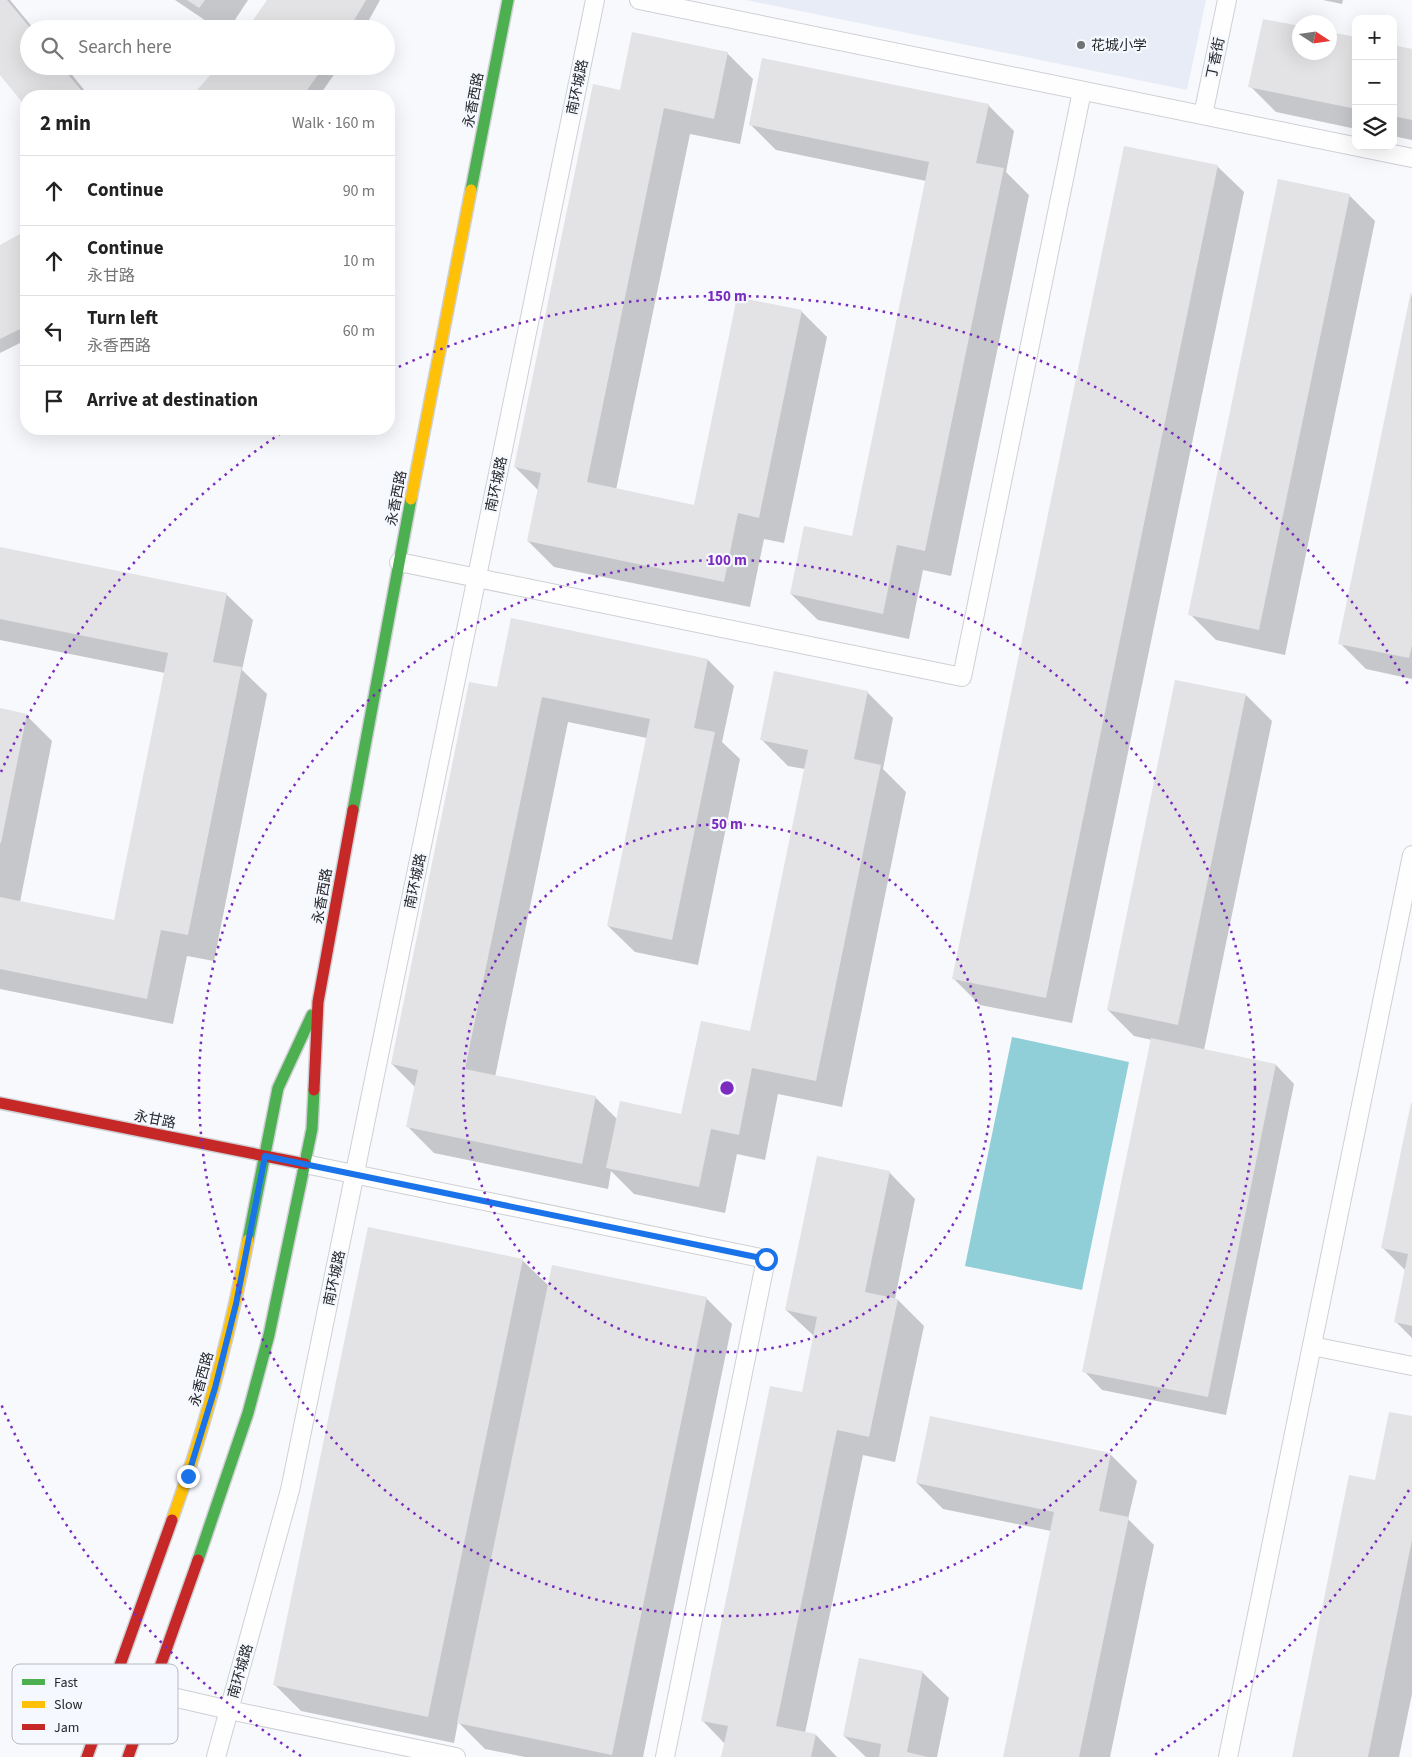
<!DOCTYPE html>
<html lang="en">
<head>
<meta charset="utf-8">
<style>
  :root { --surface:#fff; --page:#f6f6f6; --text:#222; --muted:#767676; --line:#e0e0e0 }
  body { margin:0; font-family:"Source Sans 3","Noto Sans SC",sans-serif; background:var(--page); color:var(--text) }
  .controls { position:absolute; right:15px; top:15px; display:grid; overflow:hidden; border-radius:10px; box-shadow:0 5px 20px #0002 }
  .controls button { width:45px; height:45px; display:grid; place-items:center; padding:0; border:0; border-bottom:1px solid var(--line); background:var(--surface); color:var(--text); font:25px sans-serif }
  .compass { position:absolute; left:1292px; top:15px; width:45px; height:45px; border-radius:50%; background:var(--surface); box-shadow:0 5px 20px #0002; rotate:102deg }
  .stop { position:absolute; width:15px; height:15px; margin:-11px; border:4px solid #1a73e8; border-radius:50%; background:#fff }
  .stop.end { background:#1a73e8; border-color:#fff; box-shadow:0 1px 5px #0008 }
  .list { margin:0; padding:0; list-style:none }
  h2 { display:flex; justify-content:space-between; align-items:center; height:65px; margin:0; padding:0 20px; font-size:21px }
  h2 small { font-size:16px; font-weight:400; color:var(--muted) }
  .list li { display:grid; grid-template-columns:32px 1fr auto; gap:15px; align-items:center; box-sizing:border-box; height:70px; padding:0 20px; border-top:1px solid var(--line) }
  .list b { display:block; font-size:19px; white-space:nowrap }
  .list p { margin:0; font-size:16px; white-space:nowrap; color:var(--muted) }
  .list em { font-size:16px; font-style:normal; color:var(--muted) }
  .icon { flex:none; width:28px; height:28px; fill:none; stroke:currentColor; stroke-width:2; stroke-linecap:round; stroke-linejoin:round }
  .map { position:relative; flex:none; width:1412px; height:1757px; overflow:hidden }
  .search { position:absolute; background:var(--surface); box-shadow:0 5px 20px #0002; left:20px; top:20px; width:375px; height:55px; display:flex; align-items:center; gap:12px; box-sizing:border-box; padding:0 18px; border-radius:28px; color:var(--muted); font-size:19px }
  .panel { position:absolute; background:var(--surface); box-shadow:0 5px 20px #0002; left:20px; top:90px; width:375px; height:345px; border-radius:20px }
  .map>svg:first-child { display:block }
</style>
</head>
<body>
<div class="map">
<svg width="1412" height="1757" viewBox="0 0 1412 1757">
  <rect width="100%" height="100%" fill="#f7f9fd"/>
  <polygon fill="#e8ecf6" points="746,0 1206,0 1187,90"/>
  <polygon fill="#90ced8" points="1012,1037 1129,1062 1082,1290 965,1266"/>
  <g fill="#0003">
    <polygon points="0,0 10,0 34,29 29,29 29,66 65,66 89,96 26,96 26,105 0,73"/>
    <polygon points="175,0 248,0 229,29 218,29"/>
    <polygon points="269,0 380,0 364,29 249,29"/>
    <polygon points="1323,0 1343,0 1342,4"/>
    <polygon points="1330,33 1356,39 1356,129 1276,112 1250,86 1300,52 1330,52"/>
    <polygon points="1393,46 1412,50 1412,140 1393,136"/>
    <polygon points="727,53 753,79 740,144 690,134 616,490 695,506 801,311 827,337 784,543 764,539 750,607 554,567 528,541 539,491 515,467 621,92"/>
    <polygon points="220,66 340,66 319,96 194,96"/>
    <polygon points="988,105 1014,131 1006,172 1029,195 951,576 923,570 909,639 818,620 791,594 853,537 926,181 776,150 750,124"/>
    <polygon points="1217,166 1244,192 1072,1023 980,1005 954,979"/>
    <polygon points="1349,195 1375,221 1285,655 1216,640 1190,614"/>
    <polygon points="20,236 26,242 26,340 0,353 0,246"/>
    <polygon points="1412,293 1412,679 1366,669 1340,643"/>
    <polygon points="0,548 226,594 253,620 242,670 267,694 214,961 187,956 173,1024 0,989 0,710 26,715 52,741 20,902 115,921 165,673 0,640"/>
    <polygon points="708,660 734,686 722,742 740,759 698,965 635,952 608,926 647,738 568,722 495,1077 595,1097 618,1120 682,1115 751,1033 805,769 788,766 762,740 867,692 893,718 883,769 906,792 842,1107 778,1094 765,1160 737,1154 725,1213 634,1194 611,1171 608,1189 434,1153 408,1127 416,1088 392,1064 498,688"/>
    <polygon points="1246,695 1272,721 1204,1050 1276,1065 1294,1084 1226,1415 1102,1390 1084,1371 1152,1040 1134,1036 1108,1010"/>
    <polygon points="1412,1105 1412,1338 1396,1322 1406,1271 1383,1248"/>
    <polygon points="889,1172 915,1199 895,1299 898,1300 924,1326 895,1462 863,1455 805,1733 816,1735 837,1757 723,1757 725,1744 702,1720 803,1394 814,1336 786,1310"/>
    <polygon points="522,1260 549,1286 706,1298 732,1324 643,1757 525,1757 485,1749 458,1722 454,1743 301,1711 275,1685"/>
    <polygon points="1412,1418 1412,1694 1399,1757 1294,1757 1376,1481"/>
    <polygon points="1110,1454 1137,1481 1128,1519 1154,1545 1110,1757 1005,1757 1051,1531 943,1509 917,1483"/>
    <polygon points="922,1672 949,1698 937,1757 866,1757 844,1736"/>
  </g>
  <g fill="#e3e2e4">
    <polygon points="0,0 7,0 31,29 29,29 29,66 61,66 86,96 26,96 26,107 0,75"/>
    <polygon points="187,0 205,0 199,8"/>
    <polygon points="267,0 366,0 349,29 247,29"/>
    <polygon points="1263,19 1300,26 1300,52 1330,52 1330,32 1356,37 1356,109 1248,87"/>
    <polygon points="632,32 728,52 714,119 664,108 587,482 694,505 737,297 802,310 759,518 738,513 724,582 527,541 541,473 514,467 593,84 620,90"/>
    <polygon points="1393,45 1412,49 1412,120 1393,116"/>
    <polygon points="762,58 989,104 976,163 1004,168 925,551 897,545 883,614 790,594 804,526 852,536 929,162 749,125"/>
    <polygon points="218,66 324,66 303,96 192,96"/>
    <polygon points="1124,146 1218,165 1046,998 952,979"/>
    <polygon points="1278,179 1350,194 1259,630 1188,615"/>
    <polygon points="20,234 26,245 26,326 0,339 0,245"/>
    <polygon points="1411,291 1412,645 1409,658 1338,644"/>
    <polygon points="0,547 227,593 213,662 242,667 188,935 161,930 147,999 0,969 0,897 114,920 168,653 0,619"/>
    <polygon points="511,618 708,659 694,728 715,732 672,940 607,926 650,719 542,697 465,1069 596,1096 582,1164 406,1127 418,1070 391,1064 469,682 497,687"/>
    <polygon points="774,671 868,691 854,759 881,765 816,1081 752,1068 739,1135 711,1129 699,1187 606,1168 620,1101 681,1114 701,1021 750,1031 808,750 760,740"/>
    <polygon points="1175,680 1246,694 1178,1025 1107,1010"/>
    <polygon points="0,708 27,714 1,843 0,843"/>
    <polygon points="1151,1038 1276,1064 1208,1397 1082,1372"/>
    <polygon points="1411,1103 1412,1103 1412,1326 1394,1322 1408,1254 1381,1248"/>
    <polygon points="817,1156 890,1171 865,1292 898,1299 869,1437 837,1430 776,1726 816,1734 811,1757 721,1757 728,1726 701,1721 770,1386 802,1392 817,1317 785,1310"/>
    <polygon points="368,1227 523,1259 428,1717 273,1685"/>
    <polygon points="552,1265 707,1297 612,1755 457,1723"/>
    <polygon points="1389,1412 1412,1416 1412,1540 1368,1757 1292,1757 1349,1475 1375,1480"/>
    <polygon points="930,1416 1111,1453 1099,1511 1129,1517 1079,1757 1003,1757 1054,1512 916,1483"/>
    <polygon points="859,1658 923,1671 907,1752 928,1757 879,1757 881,1744 843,1736"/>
  </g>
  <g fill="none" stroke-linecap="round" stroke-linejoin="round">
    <g stroke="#cfd0d4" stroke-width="20">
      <g id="lane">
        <polyline points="639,0 1412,158"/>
        <polyline points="1203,115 1227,0"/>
        <polyline points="399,562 962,677 1082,91"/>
        <polyline points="305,1164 766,1259 665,1757"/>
        <polyline points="1312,1346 1412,1366"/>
        <polyline points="151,1692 229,1710 456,1757"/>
        <polyline points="216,1757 290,1490 595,0"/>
        <polyline points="1228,1757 1412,855"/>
      </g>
    </g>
    <g stroke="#cfd0d4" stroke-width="14">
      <g id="fast">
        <polyline points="471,190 508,0"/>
        <polyline points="353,810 411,499"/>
        <polyline points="248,1240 278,1088 312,1015"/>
        <polyline points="198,1560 248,1413 269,1335 312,1129 314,1090"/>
      </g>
    </g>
    <g stroke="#cfd0d4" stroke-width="14">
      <g id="slow">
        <polyline points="411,499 471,190"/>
        <path d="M172 1520C205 1428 230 1335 248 1240"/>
      </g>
    </g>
    <g stroke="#cfd0d4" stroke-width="14">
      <g id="jam">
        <polyline points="314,1090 318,1002 353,810"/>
        <polyline points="0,1103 305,1164"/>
        <polyline points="87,1757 172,1520"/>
        <polyline points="128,1757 198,1560"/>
      </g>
    </g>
    <use href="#lane" stroke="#fefeff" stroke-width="18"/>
    <use href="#fast" stroke="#4caf50" stroke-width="11"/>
    <use href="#slow" stroke="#ffc107" stroke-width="11"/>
    <use href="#jam" stroke="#c62828" stroke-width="11"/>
  </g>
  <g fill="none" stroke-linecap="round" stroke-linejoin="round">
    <polyline stroke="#1a73e8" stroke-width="6" points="188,1476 215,1388 236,1304 265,1156 766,1259"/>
  </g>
  <g fill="none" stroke="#7b2cbf" stroke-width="2.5" stroke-dasharray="2.5 5">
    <circle cx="727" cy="1088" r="264"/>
    <circle cx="727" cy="1088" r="528"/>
    <path d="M1409 1490A792 792 0 0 1 1153 1756M301 1756A792 792 0 0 1 1 1404M1 772A792 792 0 0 1 284 431M392 370A792 792 0 0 1 1409 686"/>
  </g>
  <circle fill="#6f7174" stroke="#f5f8ff" stroke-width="2" cx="1081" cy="45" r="5"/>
  <g text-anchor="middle" stroke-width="4.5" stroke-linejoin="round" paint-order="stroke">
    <g font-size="14" fill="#26282a" stroke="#f5f8ff" text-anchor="start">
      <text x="1091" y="50">花城小学</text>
    </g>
    <g font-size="14" fill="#26282a" stroke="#f5f8ff">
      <text transform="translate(1215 58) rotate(-78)" y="5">丁香街</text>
      <text transform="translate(577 87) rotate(-78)" y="5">南环城路</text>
      <text transform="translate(473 100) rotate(-79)" y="5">永香西路</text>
      <text transform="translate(496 484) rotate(-78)" y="5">南环城路</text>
      <text transform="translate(396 498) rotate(-79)" y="5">永香西路</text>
      <text transform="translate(415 881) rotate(-78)" y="5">南环城路</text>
      <text transform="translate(322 896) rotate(-80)" y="5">永香西路</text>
      <text transform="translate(155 1119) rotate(11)" y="5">永甘路</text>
      <text transform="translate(334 1278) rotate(-78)" y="5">南环城路</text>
      <text transform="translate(201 1379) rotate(-75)" y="5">永香西路</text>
      <text transform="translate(240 1671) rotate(-74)" y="5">南环城路</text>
    </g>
  </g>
  <rect x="12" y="1664" width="166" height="80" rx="8" fill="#f5f8ff" stroke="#b7babf" stroke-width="1"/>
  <rect x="22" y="1679" width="23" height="6" fill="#4caf50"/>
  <rect x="22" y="1701" width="23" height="7" fill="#ffc107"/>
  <rect x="22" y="1724" width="23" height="6" fill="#c62828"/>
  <g font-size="14" fill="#26282a">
    <text x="54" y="1687">Fast</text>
    <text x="54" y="1709">Slow</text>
    <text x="54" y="1732">Jam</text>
  </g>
  <circle cx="727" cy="1088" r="8" fill="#7b2cbf" stroke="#f5f8ff" stroke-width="2.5"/>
  <g font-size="15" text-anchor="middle" font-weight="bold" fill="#7b2cbf" stroke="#f5f8ff" stroke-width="4.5" stroke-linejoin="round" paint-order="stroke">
    <text x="727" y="301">150 m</text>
    <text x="727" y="565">100 m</text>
    <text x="727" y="829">50 m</text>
  </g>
</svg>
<div class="controls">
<button>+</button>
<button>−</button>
<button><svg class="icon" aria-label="layers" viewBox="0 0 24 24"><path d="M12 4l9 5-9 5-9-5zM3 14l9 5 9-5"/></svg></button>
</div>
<svg class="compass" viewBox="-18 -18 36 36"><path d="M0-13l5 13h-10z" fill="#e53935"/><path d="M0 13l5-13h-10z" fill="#767676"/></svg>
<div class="stop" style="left:766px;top:1259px"></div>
<div class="stop end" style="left:188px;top:1476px"></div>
<div class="search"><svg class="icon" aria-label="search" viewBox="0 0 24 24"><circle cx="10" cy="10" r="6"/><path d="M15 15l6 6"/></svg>Search here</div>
<section class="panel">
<h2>2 min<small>Walk · 160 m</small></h2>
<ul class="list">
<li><svg class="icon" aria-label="ahead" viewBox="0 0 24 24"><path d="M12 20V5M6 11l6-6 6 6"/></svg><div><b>Continue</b></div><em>90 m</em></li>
<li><svg class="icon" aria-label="ahead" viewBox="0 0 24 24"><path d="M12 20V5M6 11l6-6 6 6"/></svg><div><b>Continue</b><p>永甘路</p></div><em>10 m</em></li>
<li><svg class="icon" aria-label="left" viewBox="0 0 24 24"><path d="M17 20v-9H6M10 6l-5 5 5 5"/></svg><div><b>Turn left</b><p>永香西路</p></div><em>60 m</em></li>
<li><svg class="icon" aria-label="arrive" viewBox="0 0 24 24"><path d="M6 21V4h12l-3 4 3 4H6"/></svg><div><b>Arrive at destination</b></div></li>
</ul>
</section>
</div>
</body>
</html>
